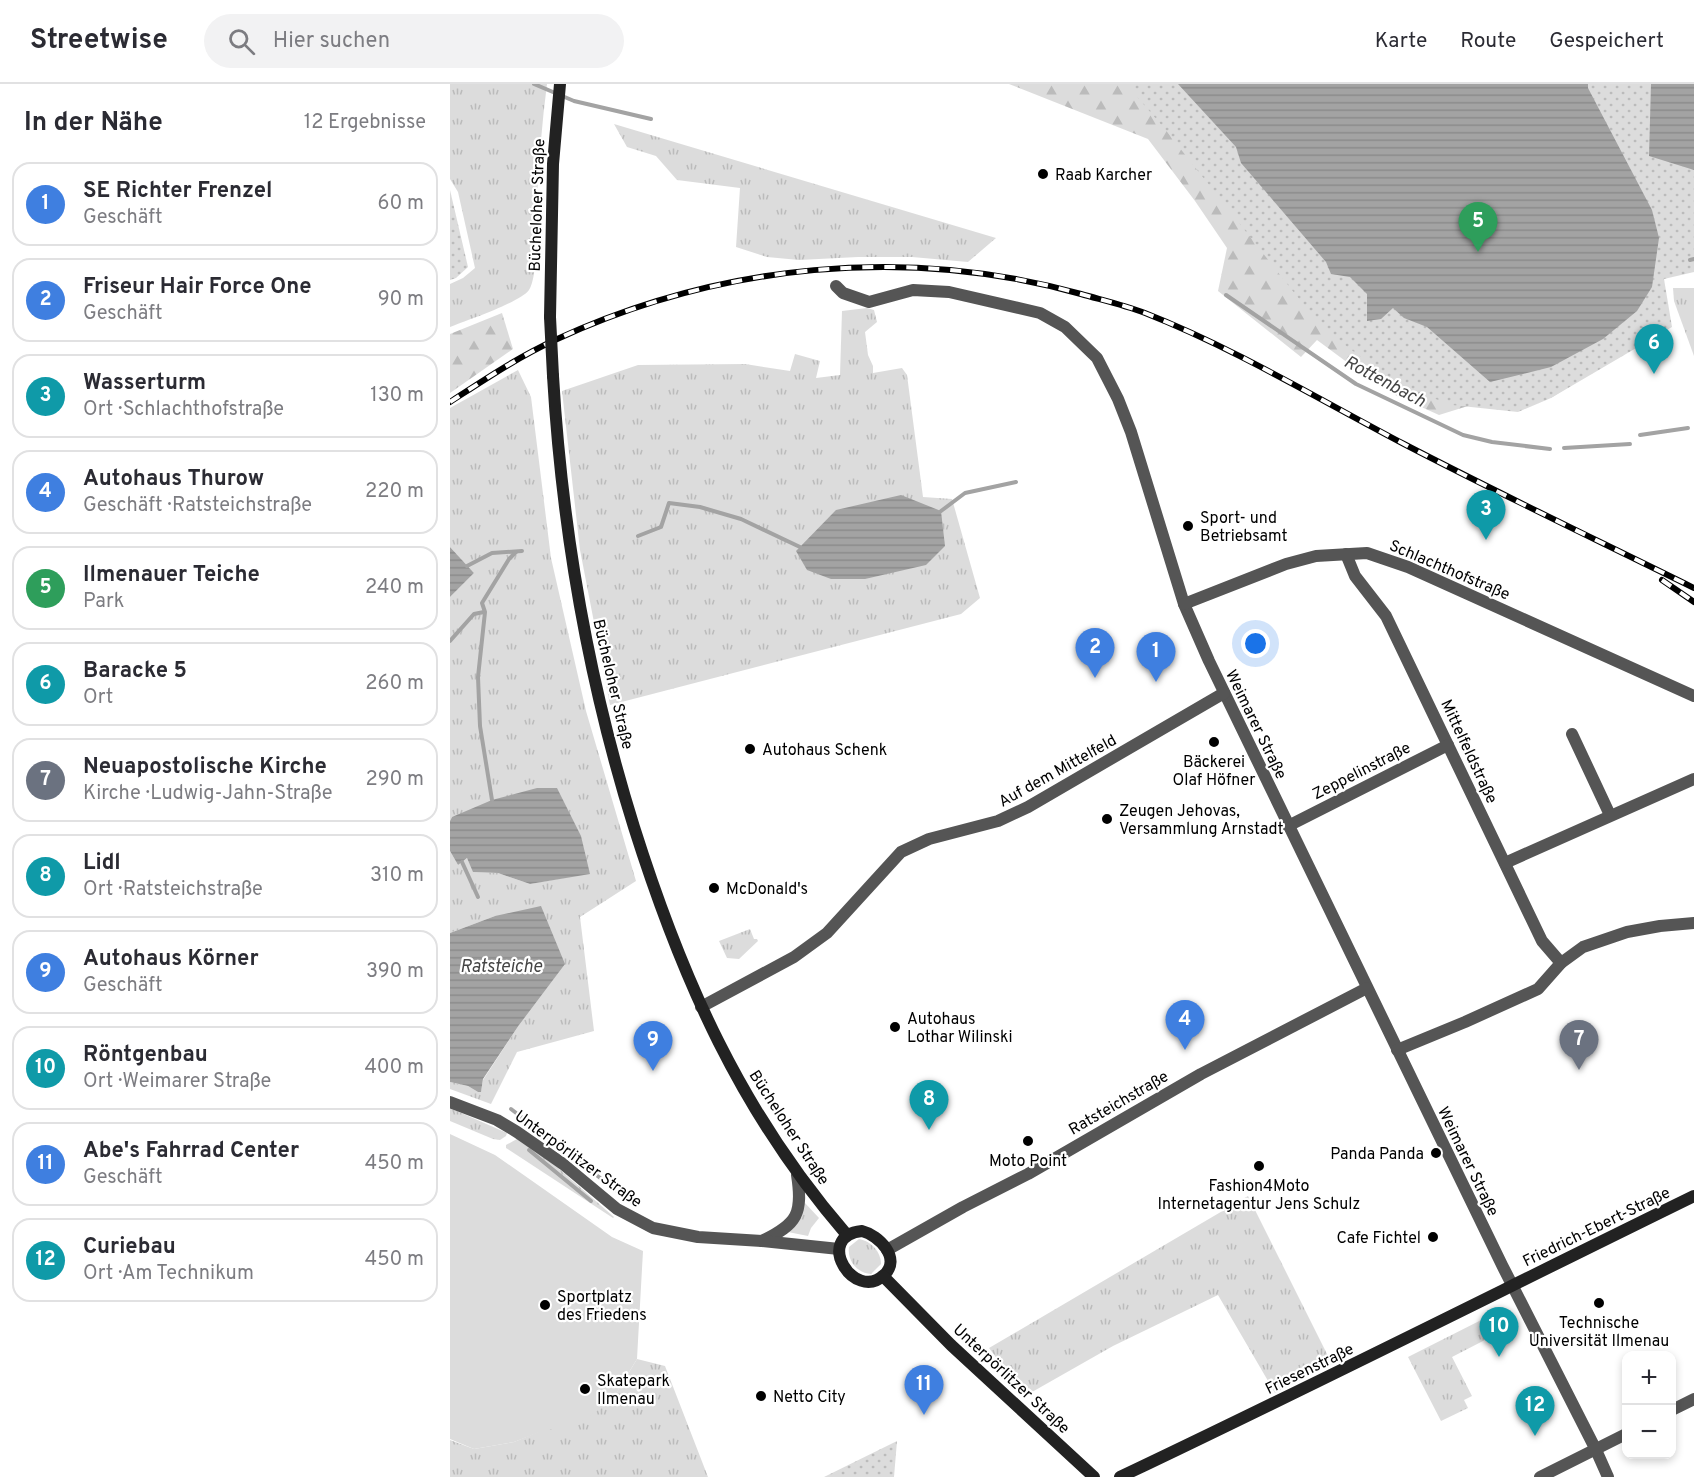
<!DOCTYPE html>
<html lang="de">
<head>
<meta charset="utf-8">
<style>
  :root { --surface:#fff; --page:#f2f2f3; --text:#2b2b33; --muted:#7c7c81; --line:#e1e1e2; --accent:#000 }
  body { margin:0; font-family:Overpass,sans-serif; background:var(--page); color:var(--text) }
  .controls { position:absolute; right:18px; bottom:18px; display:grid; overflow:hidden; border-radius:12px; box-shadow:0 3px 9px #0003 }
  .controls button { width:54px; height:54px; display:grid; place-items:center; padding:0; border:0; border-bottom:2px solid var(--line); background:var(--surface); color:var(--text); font:30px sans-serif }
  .you { position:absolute; left:806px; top:560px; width:21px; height:21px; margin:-15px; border:4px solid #fff; border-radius:50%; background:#1a73e8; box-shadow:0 0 0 9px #1a73e833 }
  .badge { display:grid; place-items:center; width:39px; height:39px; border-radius:50%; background:var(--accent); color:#fff; font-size:20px; font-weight:700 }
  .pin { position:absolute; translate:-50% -50px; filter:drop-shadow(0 2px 3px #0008) }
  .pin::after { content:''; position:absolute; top:32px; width:21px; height:18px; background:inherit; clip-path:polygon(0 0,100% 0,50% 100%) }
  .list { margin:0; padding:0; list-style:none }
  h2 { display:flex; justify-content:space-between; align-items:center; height:78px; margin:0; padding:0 24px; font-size:26px }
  h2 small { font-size:20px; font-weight:400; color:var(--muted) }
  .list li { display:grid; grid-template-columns:39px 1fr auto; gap:18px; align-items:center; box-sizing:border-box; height:84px; margin:0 12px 12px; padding:0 12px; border:2px solid var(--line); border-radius:18px }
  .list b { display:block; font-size:22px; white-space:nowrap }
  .list p { margin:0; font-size:20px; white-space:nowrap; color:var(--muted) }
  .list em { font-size:20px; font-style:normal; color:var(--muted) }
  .icon { flex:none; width:33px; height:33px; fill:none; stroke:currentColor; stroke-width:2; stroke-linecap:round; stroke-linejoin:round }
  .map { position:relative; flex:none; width:1244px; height:1393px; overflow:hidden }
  header { display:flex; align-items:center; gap:36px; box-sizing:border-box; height:84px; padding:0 30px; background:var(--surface); border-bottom:2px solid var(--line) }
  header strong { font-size:28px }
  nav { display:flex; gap:33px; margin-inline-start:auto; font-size:21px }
  .search { width:420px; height:54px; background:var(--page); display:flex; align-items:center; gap:15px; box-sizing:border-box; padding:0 21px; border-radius:33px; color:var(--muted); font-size:22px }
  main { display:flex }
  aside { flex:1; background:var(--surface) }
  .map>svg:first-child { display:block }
</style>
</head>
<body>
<header>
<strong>Streetwise</strong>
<div class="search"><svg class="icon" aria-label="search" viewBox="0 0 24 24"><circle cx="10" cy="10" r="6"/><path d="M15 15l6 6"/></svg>Hier suchen</div>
<nav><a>Karte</a><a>Route</a><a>Gespeichert</a></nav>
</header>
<main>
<aside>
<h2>In der Nähe<small>12 Ergebnisse</small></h2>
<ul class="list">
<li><span class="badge" style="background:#3f7fe0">1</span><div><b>SE Richter Frenzel</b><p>Geschäft</p></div><em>60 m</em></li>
<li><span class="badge" style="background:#3f7fe0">2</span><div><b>Friseur Hair Force One</b><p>Geschäft</p></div><em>90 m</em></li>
<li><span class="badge" style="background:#0f9aa8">3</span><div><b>Wasserturm</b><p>Ort · Schlachthofstraße</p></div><em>130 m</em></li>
<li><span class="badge" style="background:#3f7fe0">4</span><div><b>Autohaus Thurow</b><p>Geschäft · Ratsteichstraße</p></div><em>220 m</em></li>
<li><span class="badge" style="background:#2e9e5b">5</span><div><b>Ilmenauer Teiche</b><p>Park</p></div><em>240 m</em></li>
<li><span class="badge" style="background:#0f9aa8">6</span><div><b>Baracke 5</b><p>Ort</p></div><em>260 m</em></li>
<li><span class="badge" style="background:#6b7280">7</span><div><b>Neuapostolische Kirche</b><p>Kirche · Ludwig-Jahn-Straße</p></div><em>290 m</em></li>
<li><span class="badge" style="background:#0f9aa8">8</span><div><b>Lidl</b><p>Ort · Ratsteichstraße</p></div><em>310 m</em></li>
<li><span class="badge" style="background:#3f7fe0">9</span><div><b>Autohaus Körner</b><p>Geschäft</p></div><em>390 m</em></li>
<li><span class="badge" style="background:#0f9aa8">10</span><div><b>Röntgenbau</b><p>Ort · Weimarer Straße</p></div><em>400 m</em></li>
<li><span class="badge" style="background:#3f7fe0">11</span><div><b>Abe's Fahrrad Center</b><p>Geschäft</p></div><em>450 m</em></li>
<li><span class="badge" style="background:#0f9aa8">12</span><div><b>Curiebau</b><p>Ort · Am Technikum</p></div><em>450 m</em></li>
</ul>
</aside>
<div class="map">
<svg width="1244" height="1393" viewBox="0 0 1244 1393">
  <defs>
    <pattern id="grass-tufts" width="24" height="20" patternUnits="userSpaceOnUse" patternTransform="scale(1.5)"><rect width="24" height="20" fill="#dcdcdc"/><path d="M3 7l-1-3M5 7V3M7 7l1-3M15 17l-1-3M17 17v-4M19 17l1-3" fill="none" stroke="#bbb"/></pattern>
    <pattern id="forest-firs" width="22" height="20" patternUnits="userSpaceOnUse" patternTransform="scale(1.5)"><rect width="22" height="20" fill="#dcdcdc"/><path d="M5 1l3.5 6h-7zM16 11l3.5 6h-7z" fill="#bbb"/></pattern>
    <pattern id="park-dots" width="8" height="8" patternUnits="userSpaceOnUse" patternTransform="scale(1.5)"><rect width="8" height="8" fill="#dcdcdc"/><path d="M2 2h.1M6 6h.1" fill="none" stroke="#bbb" stroke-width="1.8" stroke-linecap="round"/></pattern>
    <pattern id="water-rules" width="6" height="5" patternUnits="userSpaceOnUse" patternTransform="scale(1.5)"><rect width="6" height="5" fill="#a3a3a3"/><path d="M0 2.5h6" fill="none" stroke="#8b8b8b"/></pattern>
  </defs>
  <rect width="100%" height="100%" fill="#fff"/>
  <g fill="url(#grass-tufts)">
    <path d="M0 0H97C92 38 89 76 87 115 85 135 89 191 79 206 71 218 15 237 0 243V200L13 194 25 184 8 108 0 95Z"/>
    <polygon points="164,40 546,154 518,178 462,173 408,173 349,176 317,173 286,163 290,104 227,96 206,72 177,63"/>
    <polygon points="1223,204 1244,204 1244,272 1224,217"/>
    <polygon points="417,224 424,226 427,238 415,248 418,271 423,282 423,289 452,284 457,291 473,413 502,415 530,514 511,530 160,621 130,466 112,307 188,281 295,280 340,287 345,270 370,277 366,294 390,291 392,227"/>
    <polygon points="68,286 81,313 101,474 136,627 186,797 130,833 144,947 67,968 41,1020 0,1005 0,998 18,1002 28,1008 31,1007 33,996 69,941 45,832 0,849 0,767 8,781 17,774 24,788 48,789 80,800 140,789 2,733 0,737 0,513 24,489 0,463 0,324"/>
    <polygon points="300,845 304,855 307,855 308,857 289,875 277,874 269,857"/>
    <polygon points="0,1024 57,1049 56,1052 50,1056 43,1055 0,1037"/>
    <polygon points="67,1055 107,1083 164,1133 163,1134 56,1064 56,1061"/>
    <polygon points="798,1112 882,1280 825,1309 768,1211 663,1262 575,1312 539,1264"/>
    <polygon points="355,1119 369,1134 361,1144 358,1152 338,1148"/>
    <path d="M409 1155C421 1157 431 1168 431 1180L421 1190C407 1189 397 1177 399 1163Z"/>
    <polygon points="1053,1225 1062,1242 1002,1273 1022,1312 1014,1316 1018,1324 991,1337 958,1273"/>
    <polygon points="187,1275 215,1282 258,1393 0,1393 0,1356 24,1365 64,1358 161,1318"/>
  </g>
  <g fill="url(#forest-firs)">
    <polygon points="559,0 728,0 1212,164 1213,243 1101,314 1050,312 989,331 947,312 921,296 867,256 851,273 768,207 777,164 745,117 698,55"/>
    <polygon points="52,229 63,265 0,309 0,250"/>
  </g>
  <g fill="url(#park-dots)">
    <polygon points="676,0 1244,0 1244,188 1214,195 1222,243 1101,314 1068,328 1002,321 953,303 896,262 857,225 714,44"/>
    <polygon points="0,106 18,183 6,194 0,196"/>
    <polygon points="447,1357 444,1393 374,1393"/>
  </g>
  <polygon fill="#dcdcdc" points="0,1050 45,1071 162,1153 193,1167 187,1275 161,1318 130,1338 90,1348 64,1358 24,1365 0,1355"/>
  <g fill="url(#water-rules)">
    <polygon points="728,0 1138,0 1138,4 1202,126 1209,154 1202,203 1187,227 1153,255 1101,283 1040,298 977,243 954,234 943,224 931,235 917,237 917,210 900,193 881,190 876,178 791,79 786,63"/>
    <polygon points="1201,0 1244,0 1244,86 1199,72"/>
    <polygon points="451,411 491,427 495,462 476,481 415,495 381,495 357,486 346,467 386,426"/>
    <polygon points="0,463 24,489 0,513"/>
    <polygon points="87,704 107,704 131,752 140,790 80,800 48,789 23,788 17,774 8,781 0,767 0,737 2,733 42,716"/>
    <polygon points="91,822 115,880 69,941 33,995 31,1008 28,1008 18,1002 0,998 0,849 45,832"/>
  </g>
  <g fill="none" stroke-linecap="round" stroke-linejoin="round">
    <g stroke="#a3a3a3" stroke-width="4">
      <polyline points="84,0 124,17 201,35"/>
      <polyline points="1240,176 1244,175"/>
      <polyline points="776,211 906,300 1013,351 1042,358 1100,365"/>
      <polyline points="1190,351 1238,344"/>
      <polyline points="1114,364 1180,360"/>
      <polyline points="491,427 515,409 566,398"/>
      <polyline points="188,452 211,443 219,419 250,423 291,435 350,463"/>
      <polyline points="17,482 42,469 72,467"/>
      <polyline points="0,557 24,530 34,528"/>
      <polyline points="42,716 30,642 28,593 35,528 32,519 59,475 66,468"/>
      <polyline points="12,778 28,813"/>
      <polyline points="61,1025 114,1066"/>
      <polyline points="79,1066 141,1117"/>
      <polyline points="128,1077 183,1119"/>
    </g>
    <g stroke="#555" stroke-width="12">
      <polyline points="386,202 393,209 419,218 463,206 499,208 590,229 615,243 647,274 668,315 681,348 734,520 759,577 1052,1181 1146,1366 1158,1393"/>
      <polyline points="896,470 905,492 936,532 1092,857 1111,879"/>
      <polyline points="734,520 836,480 866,472 917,469 958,483 1244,612"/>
      <polyline points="1122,650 1160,731"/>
      <polyline points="838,742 998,661"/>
      <polyline points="1055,779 1244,695"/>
      <polyline points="251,923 344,873 377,849 451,768 479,755 548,737 578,723 774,609"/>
      <polyline points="947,966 1015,938 1088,905 1111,879 1133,863 1177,848 1210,842 1244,839"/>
      <path d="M312 1157C348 1140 353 1129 347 1091"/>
      <polyline points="437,1166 513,1123 578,1090 751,990 917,904"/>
      <polyline points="1222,1326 1244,1315"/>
      <polyline points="1090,1393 1176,1350"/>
    </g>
    <polyline stroke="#555" stroke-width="12" points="0,1018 47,1036 67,1048 113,1080 167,1125 203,1144 248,1153 312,1157 389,1165"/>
    <g stroke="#222" stroke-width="12">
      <polyline points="100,233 103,80 110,0"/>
      <path d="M103 292C112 445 138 596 184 743 232 895 291 1029 397 1151"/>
      <path d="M412 1147C429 1151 452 1175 434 1191 404 1219 363 1152 412 1147Z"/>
      <polyline points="433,1192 501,1261 644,1393"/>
      <path d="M670 1393C862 1302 1052 1206 1244 1112"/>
    </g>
    <g stroke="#000" stroke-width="6">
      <g id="rail">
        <path d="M0 318C34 296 68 273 105 256 269 180 456 161 631 210 652 216 674 221 695 229 784 264 870 316 954 360 1050 410 1147 456 1244 504"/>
        <polyline points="1212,496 1244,518"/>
      </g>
    </g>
    <use href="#rail" stroke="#fff" stroke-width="4" stroke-dasharray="11" stroke-linecap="butt"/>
    <polyline stroke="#222" stroke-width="12" points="100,233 103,292"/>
  </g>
  <g fill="#000" stroke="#fff" stroke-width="2">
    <circle cx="593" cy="90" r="6"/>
    <circle cx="738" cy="442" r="6"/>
    <circle cx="764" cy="658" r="6"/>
    <circle cx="300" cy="665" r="6"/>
    <circle cx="657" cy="735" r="6"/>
    <circle cx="264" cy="804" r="6"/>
    <circle cx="445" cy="943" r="6"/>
    <circle cx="578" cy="1057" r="6"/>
    <circle cx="986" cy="1069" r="6"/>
    <circle cx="809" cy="1082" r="6"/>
    <circle cx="983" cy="1153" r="6"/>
    <circle cx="1149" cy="1219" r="6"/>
    <circle cx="95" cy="1221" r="6"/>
    <circle cx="135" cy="1305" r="6"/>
    <circle cx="311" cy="1312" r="6"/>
  </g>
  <g text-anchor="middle" stroke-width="4.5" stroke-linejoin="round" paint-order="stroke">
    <g font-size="16" fill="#000" stroke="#fff" text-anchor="start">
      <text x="605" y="96">Raab Karcher</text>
      <text x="750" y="439">Sport- und<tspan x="750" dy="18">Betriebsamt</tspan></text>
      <text x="312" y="671">Autohaus Schenk</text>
      <text x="764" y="683" text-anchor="middle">Bäckerei<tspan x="764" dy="18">Olaf Höfner</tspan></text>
      <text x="669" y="732">Zeugen Jehovas,<tspan x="669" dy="18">Versammlung Arnstadt</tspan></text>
      <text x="276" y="810">McDonald's</text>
      <text x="457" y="940">Autohaus<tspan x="457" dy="18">Lothar Wilinski</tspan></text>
      <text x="974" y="1075" text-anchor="end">Panda Panda</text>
      <text x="578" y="1082" text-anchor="middle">Moto Point</text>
      <text x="809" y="1107" text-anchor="middle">Fashion4Moto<tspan x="809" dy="18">Internetagentur Jens Schulz</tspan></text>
      <text x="971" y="1159" text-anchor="end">Cafe Fichtel</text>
      <text x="107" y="1218">Sportplatz<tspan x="107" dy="18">des Friedens</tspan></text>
      <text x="1149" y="1244" text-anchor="middle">Technische<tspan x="1149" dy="18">Universität Ilmenau</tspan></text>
      <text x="147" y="1302">Skatepark<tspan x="147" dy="18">Ilmenau</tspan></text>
      <text x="323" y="1318">Netto City</text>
    </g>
    <g font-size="16" fill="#000" stroke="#fff">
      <text transform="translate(86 121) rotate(-88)" y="6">Bücheloher Straße</text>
      <text transform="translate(1000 485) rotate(23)" y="6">Schlachthofstraße</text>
      <text transform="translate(164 600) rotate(77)" y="6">Bücheloher Straße</text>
      <text transform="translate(807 640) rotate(64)" y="6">Weimarer Straße</text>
      <text transform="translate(1020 667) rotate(65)" y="6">Mittelfeldstraße</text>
      <text transform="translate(607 686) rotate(-29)" y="6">Auf dem Mittelfeld</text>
      <text transform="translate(911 686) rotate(-27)" y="6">Zeppelinstraße</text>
      <text transform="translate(668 1018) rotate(-30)" y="6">Ratsteichstraße</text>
      <text transform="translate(340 1043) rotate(57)" y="6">Bücheloher Straße</text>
      <text transform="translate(129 1074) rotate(36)" y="6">Unterpörlitzer Straße</text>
      <text transform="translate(1019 1077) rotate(64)" y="6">Weimarer Straße</text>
      <text transform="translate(1146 1142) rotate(-26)" y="6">Friedrich-Ebert-Straße</text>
      <text transform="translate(859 1284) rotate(-26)" y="6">Friesenstraße</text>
      <text transform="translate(562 1294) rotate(43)" y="6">Unterpörlitzer Straße</text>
    </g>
    <g font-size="18" font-style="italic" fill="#444" stroke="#fff">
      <text transform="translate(935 297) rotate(28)" y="6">Rottenbach</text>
      <text x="51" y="888">Ratsteiche</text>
    </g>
  </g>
</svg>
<div class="controls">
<button>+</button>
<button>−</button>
</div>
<div class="you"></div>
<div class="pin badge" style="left:706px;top:598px;background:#3f7fe0">1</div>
<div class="pin badge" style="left:645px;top:594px;background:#3f7fe0">2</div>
<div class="pin badge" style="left:1036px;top:456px;background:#0f9aa8">3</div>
<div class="pin badge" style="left:735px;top:966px;background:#3f7fe0">4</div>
<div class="pin badge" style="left:1028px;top:168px;background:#2e9e5b">5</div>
<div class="pin badge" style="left:1204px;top:290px;background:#0f9aa8">6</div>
<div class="pin badge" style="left:1129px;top:986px;background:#6b7280">7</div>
<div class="pin badge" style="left:479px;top:1046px;background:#0f9aa8">8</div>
<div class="pin badge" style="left:203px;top:987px;background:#3f7fe0">9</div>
<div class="pin badge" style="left:1049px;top:1273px;background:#0f9aa8">10</div>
<div class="pin badge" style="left:474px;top:1331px;background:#3f7fe0">11</div>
<div class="pin badge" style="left:1085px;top:1352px;background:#0f9aa8">12</div>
</div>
</main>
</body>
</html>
